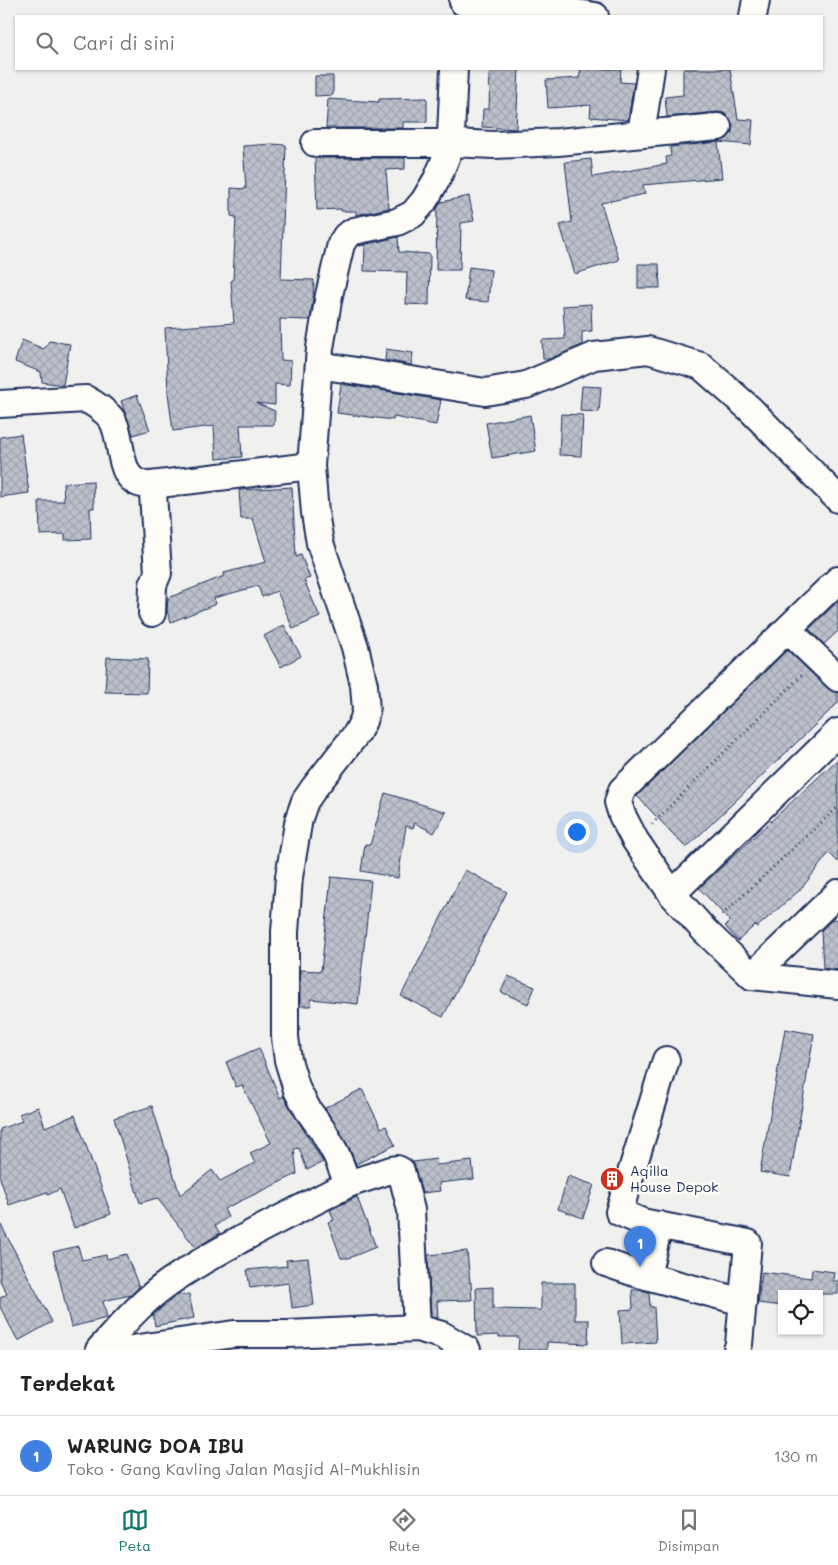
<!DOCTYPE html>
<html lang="id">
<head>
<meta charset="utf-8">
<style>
  :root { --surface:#fff; --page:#f6f6f6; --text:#222; --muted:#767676; --line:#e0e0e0; --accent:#0f766e }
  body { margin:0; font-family:Mali,sans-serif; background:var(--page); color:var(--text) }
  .controls { position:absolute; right:15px; bottom:15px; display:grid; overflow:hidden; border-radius:0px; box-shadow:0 1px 4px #0004 }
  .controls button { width:45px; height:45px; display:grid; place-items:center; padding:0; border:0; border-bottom:1px solid var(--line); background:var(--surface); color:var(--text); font:25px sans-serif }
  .you { position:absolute; left:576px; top:831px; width:18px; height:18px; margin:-12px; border:4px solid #fff; border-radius:50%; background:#1a73e8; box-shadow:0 0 0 8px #1a73e833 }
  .badge { display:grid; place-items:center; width:32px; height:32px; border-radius:50%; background:var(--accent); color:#fff; font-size:16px; font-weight:700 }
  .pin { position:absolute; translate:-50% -41px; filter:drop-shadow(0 1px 2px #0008) }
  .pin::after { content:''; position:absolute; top:26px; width:18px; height:15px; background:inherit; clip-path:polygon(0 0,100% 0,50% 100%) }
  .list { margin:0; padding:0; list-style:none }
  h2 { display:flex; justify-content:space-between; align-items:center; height:65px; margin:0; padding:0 20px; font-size:21px }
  h2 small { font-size:16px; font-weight:400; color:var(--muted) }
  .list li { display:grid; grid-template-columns:32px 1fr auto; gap:15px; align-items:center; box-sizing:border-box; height:80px; padding:0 20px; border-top:1px solid var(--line) }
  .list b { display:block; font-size:19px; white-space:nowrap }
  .list p { margin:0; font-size:16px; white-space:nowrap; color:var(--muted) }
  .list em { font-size:16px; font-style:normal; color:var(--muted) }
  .icon { flex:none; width:28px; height:28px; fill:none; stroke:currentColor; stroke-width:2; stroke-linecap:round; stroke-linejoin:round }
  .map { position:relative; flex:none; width:838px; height:1350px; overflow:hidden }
  .search { position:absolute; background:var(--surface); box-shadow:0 1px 4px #0004; left:15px; right:15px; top:15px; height:55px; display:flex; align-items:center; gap:12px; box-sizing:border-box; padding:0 18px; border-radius:0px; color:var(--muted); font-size:19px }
  .sheet { height:145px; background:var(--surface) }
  nav { display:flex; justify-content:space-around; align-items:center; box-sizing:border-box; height:70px; border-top:1px solid var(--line); background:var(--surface); font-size:14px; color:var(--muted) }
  nav a { display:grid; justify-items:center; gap:2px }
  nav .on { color:var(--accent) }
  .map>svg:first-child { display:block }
</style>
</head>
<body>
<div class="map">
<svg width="838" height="1350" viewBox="0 0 838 1350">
  <defs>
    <pattern id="building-cross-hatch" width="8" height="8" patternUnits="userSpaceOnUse" patternTransform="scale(1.25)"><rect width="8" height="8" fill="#bbc0ca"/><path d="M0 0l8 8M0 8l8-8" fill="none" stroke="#a0a5b0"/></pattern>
  </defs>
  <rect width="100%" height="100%" fill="#f0f0ee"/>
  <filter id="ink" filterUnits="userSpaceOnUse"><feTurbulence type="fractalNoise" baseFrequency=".02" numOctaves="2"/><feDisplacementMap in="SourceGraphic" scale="10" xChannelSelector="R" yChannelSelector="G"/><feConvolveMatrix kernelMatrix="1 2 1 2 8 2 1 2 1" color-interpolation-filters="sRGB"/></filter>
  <g filter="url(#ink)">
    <g fill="url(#building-cross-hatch)" stroke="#1b2f5e">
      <polygon points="490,69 519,69 516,129 482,127 483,109 489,109"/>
      <polygon points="581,69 621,69 620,82 634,83 628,120 590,117 591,105 548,108 546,80 579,78"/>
      <polygon points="683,69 730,69 738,119 753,120 751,145 718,142 722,178 643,185 645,194 601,203 619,260 575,274 560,225 572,222 565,162 591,159 593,177 667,164 666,157 671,156 670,147 719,142 726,139 731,134 733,126 730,119 724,113 717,112 667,117 665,97 683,95"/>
      <polygon points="315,76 333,76 333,95 315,96"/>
      <polygon points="427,98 427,122 403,122 403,128 326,128 328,99 379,102 379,99"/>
      <polygon points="272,144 286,145 281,279 314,280 313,298 310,320 280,319 281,360 291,361 290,385 275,384 275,405 256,403 275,411 274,425 240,425 242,457 216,459 214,426 173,431 168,393 165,328 234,323 231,281 233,280 236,217 231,216 231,188 246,189 243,146"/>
      <polygon points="315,158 405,158 405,169 386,170 389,208 356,215 356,211 341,211 341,209 317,210"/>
      <polygon points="469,196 474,221 461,223 460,270 436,270 437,209 441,202"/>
      <polygon points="398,237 399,252 430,254 429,305 406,304 407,272 364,271 365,245 359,246"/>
      <polygon points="638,264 659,264 660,288 638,288"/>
      <polygon points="469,267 491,270 488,302 465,300"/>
      <polygon points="591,304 592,331 582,332 582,345 549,359 543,359 542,340 565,339 563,306"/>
      <polygon points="22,340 44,349 49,341 70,344 63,385 42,382 41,372 15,362"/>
      <polygon points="386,349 413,353 411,365 385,360"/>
      <polygon points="341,384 441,400 436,425 394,417 393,420 337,413"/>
      <polygon points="582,386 601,387 599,412 580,411"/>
      <polygon points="137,395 150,430 133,435 121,401"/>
      <polygon points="561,414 583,415 581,456 559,455"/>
      <polygon points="530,415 536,451 492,458 486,423"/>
      <polygon points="21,434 29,493 0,497 0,437"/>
      <polygon points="93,481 94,508 90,508 91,539 65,540 65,534 40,535 39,501 64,501 63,483"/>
      <polygon points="292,487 296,557 301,555 310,578 304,580 320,617 293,629 277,591 262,597 258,586 214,598 216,604 171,622 167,611 168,598 224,576 224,573 266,562 253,519 241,519 239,490"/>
      <polygon points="838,601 838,631 824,644 809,629"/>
      <polygon points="284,625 301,656 281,667 264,636"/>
      <polygon points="787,650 828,689 838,693 838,703 686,848 637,796"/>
      <polygon points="107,657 148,659 147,693 105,692"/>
      <polygon points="838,759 838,862 829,853 801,889 757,927 755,925 738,941 725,926 730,921 699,888"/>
      <polygon points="385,793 446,812 434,833 415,823 413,828 406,826 398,878 361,871 365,844 370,845"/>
      <polygon points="465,870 507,892 443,1017 401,996"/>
      <polygon points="331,877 371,881 358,1004 311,999 311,1006 300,1006 300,970 321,971"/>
      <polygon points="838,919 838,970 823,968 821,931 832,920"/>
      <polygon points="508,976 535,987 528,1004 501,992"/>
      <polygon points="785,1029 814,1034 790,1177 760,1172"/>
      <polygon points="259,1048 280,1098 283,1096 323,1162 307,1170 299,1148 294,1149 297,1174 224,1209 228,1217 215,1226 220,1233 196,1248 157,1198 140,1203 114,1118 152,1106 180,1195 212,1170 220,1181 255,1163 250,1153 271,1143 242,1085 236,1087 226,1062"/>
      <polygon points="362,1089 381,1128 386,1126 395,1145 356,1164 349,1147 325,1108"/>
      <polygon points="38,1107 45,1127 75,1115 111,1214 74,1228 60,1189 48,1195 47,1192 9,1205 0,1178 0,1129 22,1121 19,1114"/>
      <polygon points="436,1159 437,1165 472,1161 474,1179 439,1183 440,1191 422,1193 413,1162"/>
      <polygon points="568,1176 594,1185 583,1218 558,1209"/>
      <polygon points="357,1197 376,1247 349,1258 341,1258 328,1222 334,1220 330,1210"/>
      <polygon points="0,1223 52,1322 18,1341 0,1307 0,1298 7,1294 0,1281"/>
      <polygon points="78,1246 82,1260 106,1255 107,1259 126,1254 139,1287 131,1295 103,1301 107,1318 71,1327 53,1252"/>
      <polygon points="467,1251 470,1283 471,1282 472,1300 437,1301 438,1318 431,1316 428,1255"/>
      <polygon points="308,1258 314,1305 292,1308 289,1283 250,1288 247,1270 287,1266 286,1260"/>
      <polygon points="812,1269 834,1272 833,1281 838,1281 838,1294 782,1294 782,1306 758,1303 762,1272 811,1278"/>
      <polygon points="541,1283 575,1283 575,1320 589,1320 588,1344 547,1342 547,1350 518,1350 519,1337 499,1337 499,1335 477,1336 476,1288 493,1287 493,1309 541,1310"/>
      <polygon points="632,1290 639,1290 649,1292 650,1307 654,1307 656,1342 622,1344 620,1310 633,1309"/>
      <polygon points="189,1294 194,1318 155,1326 153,1315 176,1296"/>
    </g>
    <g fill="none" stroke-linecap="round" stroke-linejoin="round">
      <g stroke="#1b2f5e" stroke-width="30">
        <g id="minor">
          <polyline points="463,2 552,9 595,16"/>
          <polyline points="753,16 756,0"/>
          <polyline points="641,134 651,69"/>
          <polyline points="315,143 452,143 494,145 558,142 718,127"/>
          <polyline points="319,365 485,392 526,385 594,356 648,350 701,366 750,409 838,499"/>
          <path d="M0 404 86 399C95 404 104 410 111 418 126 439 113 486 151 485L153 493 158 573 153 585 152 613"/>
          <polyline points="151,485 311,466"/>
          <polyline points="838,580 622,790 618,802 622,815 635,840 672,894 705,931 752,976 838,985"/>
          <polyline points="788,630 838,678"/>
          <polyline points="672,894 838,732"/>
          <polyline points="752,976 838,893"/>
          <polyline points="666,1060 619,1212 642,1222 748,1243 739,1344 737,1350"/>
          <polyline points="348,1184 391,1170 397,1169 401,1171 411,1210 417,1328"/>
          <polyline points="606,1263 635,1273 743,1302"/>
          <polyline points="647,1276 659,1225"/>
          <path d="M99 1350C121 1326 143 1300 171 1281 226 1244 289 1215 348 1184L336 1154 323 1131 308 1110 297 1090 288 1060 285 1037V932L289 877 299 818 305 801 314 788 357 733 363 721 366 711 364 685 355 647 320 543 315 513 311 466 320 348 329 295 341 244 346 236 354 231 397 222 413 214 424 201 437 179 452 143 451 135 454 69"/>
          <polyline points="125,1350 234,1334 288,1334 417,1328 442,1335 467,1350"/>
        </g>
      </g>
      <g stroke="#1b2f5e" stroke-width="3" stroke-dasharray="1 4" stroke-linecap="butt">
        <polyline points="652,824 802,675"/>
        <polyline points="722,915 838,807"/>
      </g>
      <use href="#minor" stroke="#fdfcf7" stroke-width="26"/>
    </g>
  </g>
  <defs>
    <g id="building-disc" transform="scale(1.25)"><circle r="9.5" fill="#c8321e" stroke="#fdfcf7"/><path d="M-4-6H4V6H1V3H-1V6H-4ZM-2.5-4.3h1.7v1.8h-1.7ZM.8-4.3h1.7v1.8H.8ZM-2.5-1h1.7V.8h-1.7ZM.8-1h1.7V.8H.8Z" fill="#fff"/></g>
  </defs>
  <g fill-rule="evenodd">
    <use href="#building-disc" x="612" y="1179"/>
  </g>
  <g text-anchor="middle" stroke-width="5" stroke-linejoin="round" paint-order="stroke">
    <g font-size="14" fill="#1b2f5e" stroke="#fdfcf7" text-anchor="start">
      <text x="630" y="1176">Aqilla<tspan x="630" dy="16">House Depok</tspan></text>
    </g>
  </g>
</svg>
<div class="controls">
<button><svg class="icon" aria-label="locate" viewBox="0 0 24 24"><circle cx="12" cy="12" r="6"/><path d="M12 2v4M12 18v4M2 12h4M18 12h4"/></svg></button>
</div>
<div class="you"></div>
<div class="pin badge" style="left:640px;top:1267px;background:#3f7fe0">1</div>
<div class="search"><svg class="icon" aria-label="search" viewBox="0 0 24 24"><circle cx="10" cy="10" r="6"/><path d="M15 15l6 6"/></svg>Cari di sini</div>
</div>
<section class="sheet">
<h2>Terdekat<small></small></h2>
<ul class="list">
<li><span class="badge" style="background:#3f7fe0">1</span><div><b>WARUNG DOA IBU</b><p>Toko · Gang Kavling Jalan Masjid Al-Mukhlisin</p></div><em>130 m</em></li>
</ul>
</section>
<nav>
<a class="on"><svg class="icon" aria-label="map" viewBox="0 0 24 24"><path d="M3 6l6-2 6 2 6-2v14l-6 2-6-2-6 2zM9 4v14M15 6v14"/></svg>Peta</a>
<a><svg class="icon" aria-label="directions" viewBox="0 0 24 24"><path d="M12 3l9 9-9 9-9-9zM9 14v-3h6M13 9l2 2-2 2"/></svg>Rute</a>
<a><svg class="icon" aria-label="saved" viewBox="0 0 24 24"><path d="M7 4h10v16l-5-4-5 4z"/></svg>Disimpan</a>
</nav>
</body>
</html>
